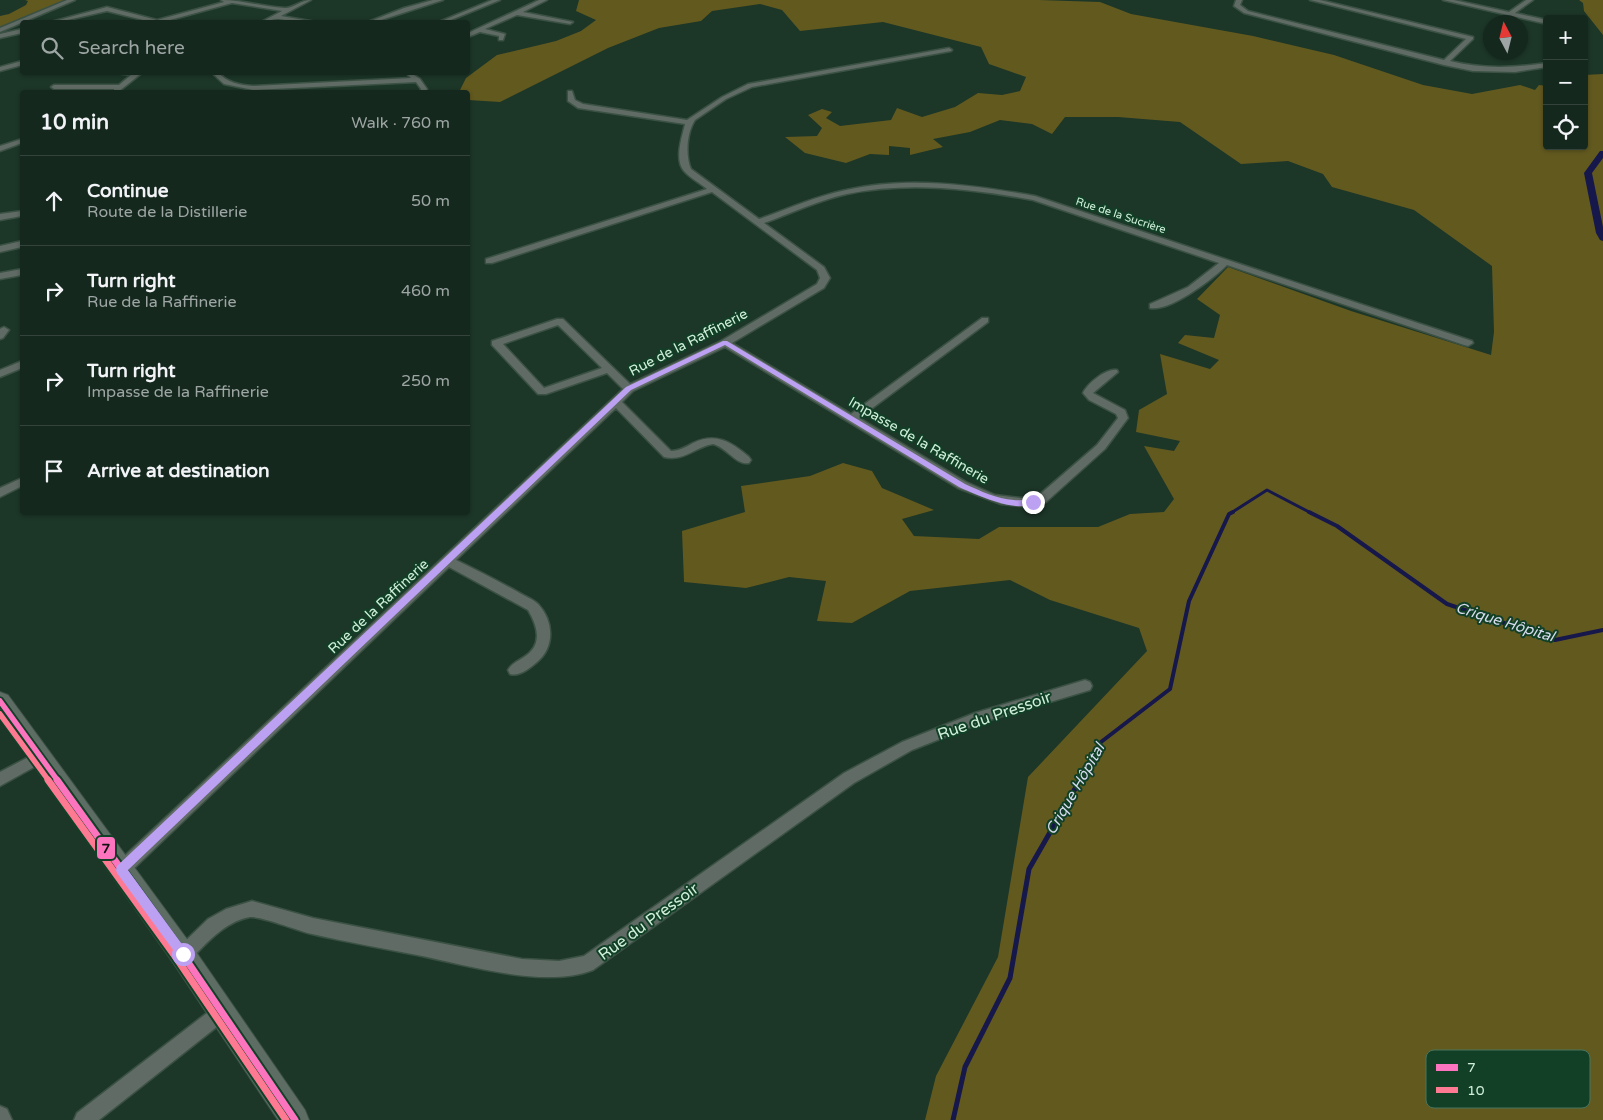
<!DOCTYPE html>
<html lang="en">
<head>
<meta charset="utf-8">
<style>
  :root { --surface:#15281e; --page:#1e3027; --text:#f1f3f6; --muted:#9da6a4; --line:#34443c }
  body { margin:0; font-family:"Varela Round",sans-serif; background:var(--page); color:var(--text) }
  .controls { position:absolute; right:15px; top:15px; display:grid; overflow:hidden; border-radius:5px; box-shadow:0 1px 4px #0004 }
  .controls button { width:45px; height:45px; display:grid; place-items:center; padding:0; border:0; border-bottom:1px solid var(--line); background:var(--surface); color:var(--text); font:25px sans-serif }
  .compass { position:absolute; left:1483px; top:15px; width:45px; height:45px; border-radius:50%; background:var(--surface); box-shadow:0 1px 4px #0004; rotate:353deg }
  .stop { position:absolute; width:15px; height:15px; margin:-11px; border:4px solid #bca0f2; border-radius:50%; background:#fff }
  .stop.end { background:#bca0f2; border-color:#fff; box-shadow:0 1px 5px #0008 }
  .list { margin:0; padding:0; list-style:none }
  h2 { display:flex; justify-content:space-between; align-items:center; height:65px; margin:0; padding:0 20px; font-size:21px }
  h2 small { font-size:16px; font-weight:400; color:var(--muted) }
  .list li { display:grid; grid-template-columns:32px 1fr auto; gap:15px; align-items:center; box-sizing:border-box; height:90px; padding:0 20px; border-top:1px solid var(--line) }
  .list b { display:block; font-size:19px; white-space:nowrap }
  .list p { margin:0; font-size:16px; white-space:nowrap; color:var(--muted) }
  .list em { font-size:16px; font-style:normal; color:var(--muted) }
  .icon { flex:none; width:28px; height:28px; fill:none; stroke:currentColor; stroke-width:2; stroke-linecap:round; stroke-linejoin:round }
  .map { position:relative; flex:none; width:1603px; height:1120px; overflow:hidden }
  .search { position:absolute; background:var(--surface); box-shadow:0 1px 4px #0004; left:20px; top:20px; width:450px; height:55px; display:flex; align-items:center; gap:12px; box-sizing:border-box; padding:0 18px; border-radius:5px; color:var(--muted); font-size:19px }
  .panel { position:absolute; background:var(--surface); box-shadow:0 1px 4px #0004; left:20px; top:90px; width:450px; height:425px; border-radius:5px }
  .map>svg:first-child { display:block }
</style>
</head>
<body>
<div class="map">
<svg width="1603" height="1120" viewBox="0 0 1603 1120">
  <rect width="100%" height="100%" fill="#1c3628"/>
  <g fill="#62591f">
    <polygon points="25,0 71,0 0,27 0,16 9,14 26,5 28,1"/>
    <polygon points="579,0 1039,0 1100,2 1131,14 1253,36 1334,55 1423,85 1472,94 1520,85 1535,90 1539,85 1547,86 1547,146 1584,146 1584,75 1603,74 1603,1120 925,1120 936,1076 998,957 1028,777 1147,651 1139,628 1050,600 1010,580 910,591 852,623 817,621 826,581 789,577 746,588 684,582 682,531 745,512 741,486 810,476 843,463 872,471 882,488 934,510 902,519 914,536 979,539 999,527 1098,527 1130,514 1164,512 1174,499 1144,446 1174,451 1180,441 1136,432 1139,410 1167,394 1160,354 1210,369 1219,360 1178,343 1185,335 1214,338 1220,315 1197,299 1228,267 1351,311 1491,355 1494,332 1492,266 1414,210 1332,187 1323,174 1288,161 1241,164 1180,122 1118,117 1065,117 1052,134 1032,124 1000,120 970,132 933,139 943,147 910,155 910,148 889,146 889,155 870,154 846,163 805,153 785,137 817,136 822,128 808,115 822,109 832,112 826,118 840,126 891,120 897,108 922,117 955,107 978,93 1002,95 1020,91 1026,77 989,64 981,47 883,22 800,31 782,10 760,4 712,11 701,21 659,28 608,48 500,102 468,100 468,92 459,92 466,78 497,55 556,41 581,31 596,20 576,11"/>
    <polygon points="1579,0 1603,0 1603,35 1584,11 1583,3"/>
  </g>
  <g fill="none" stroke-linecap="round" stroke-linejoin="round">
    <polyline stroke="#16174b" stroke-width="3" points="1231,513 1267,490 1311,513"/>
    <g stroke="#16174b" stroke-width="4">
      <polyline points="1309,512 1337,526 1447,604 1555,640 1603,630"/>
      <polyline points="1079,781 1101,742 1170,689 1189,601 1229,514 1233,512"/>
    </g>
    <polyline stroke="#16174b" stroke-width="5" points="953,1120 965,1067 1010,978 1029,869 1080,780"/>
    <polygon fill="#16174b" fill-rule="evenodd" points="1600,151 1603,151 1603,158 1592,173 1603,227 1603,241 1600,240 1596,233 1584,173"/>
    <g stroke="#3a5144" stroke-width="3">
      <g id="street">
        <polygon points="67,0 75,0 0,32 0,28"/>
        <path d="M221 0C243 0 263 7 285 8 294 8 301 0 311 0L281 16 316 22C303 24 291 20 278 19 272 19 267 22 261 22L282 11 232 3 163 22H151L107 11 59 22H51L107 7 157 20 224 2Z"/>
        <polygon points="433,0 443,0 375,22 368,22 404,8"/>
        <polygon points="492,0 500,0 446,22 439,22"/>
        <polygon points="539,0 547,0 523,12 573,22 570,24 517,15 485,29 505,34 503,40 499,40 499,36 480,32 468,37 468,33"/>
        <path d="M1236 0H1242L1240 5 1248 11 1444 60 1466 39 1310 0H1320L1473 37V39L1450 61C1483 69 1513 68 1547 63V67L1515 72 1473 71 1444 65 1244 13 1234 6Z"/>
        <polygon points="1443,0 1454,0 1509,12 1526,0 1533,0 1515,13 1547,20 1547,24"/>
        <polygon points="22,29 22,33 0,38 0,34"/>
        <path d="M949 48 952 50 951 51 752 87 726 99 695 120C687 132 685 155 691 169L759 219C788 209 816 196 846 190 908 176 973 185 1035 196L1472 341 1473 343 1468 346 1464 345 1227 265C1213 279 1170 312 1150 308V304L1188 287 1219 263 1033 200C972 189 909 181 847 194 819 200 792 213 764 223L824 267 830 278 824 288 732 343 851 414 982 318H988V322L859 418 966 482 995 495 1021 498 1038 496 1097 445 1118 418 1116 414 1089 400 1083 393C1087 384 1106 368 1117 370L1118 372 1093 393 1125 410 1128 418 1105 449 1046 502 1021 506 1001 504 958 488 725 347 633 391 622 402 671 451C679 451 686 447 693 443 716 432 731 442 749 457L751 460 749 463C737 466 726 447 713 444 695 447 684 462 664 457L616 408 456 560C477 570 498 581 518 592 524 596 533 599 538 604 554 621 555 647 537 662 530 668 519 677 510 674L508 670C511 664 518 661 524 657 543 645 538 627 528 610L449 567 127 875 121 877 115 875 113 870 115 865 623 389 607 373 546 394H538L492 345V341L557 319H563L630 384 721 341 817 284 820 278 817 270 712 192 492 263H486V259L707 189C700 183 690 178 684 171 674 159 682 137 685 124L578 108 568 101V91H572L575 100 583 104 687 120 722 97 748 84ZM558 325 602 368 544 388 503 344Z"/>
        <polygon points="22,61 22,65 0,71 0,67"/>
        <polygon points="108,72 143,72 118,92 114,92 114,89 54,89 51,87 54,85 119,85 131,75"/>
        <path d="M211 72H218C227 83 240 85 253 86L411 78 408 75 411 73 420 79 427 89 426 92H420L421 89 416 82 253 90 224 84Z"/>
        <polygon points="22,139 22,143 0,151 0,146"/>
        <polygon points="22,211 22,216 0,220 0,214"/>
        <polygon points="22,241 22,247 0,252 0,246"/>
        <polygon points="22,269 22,275 0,279 0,273"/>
        <polygon points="4,327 9,330 3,338 0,339 0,329"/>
        <polygon points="22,361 22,368 0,377 0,370"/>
        <polygon points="22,478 22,486 0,497 0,488"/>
        <path d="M1085 680 1090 682 1092 686 1090 690 983 722 912 750 854 783 593 970C545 989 467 965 417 955 382 948 347 942 312 934 299 931 261 916 250 917 224 922 207 943 189 961L183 963 177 961 174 955 177 949 208 919 226 909 252 901 313 918 522 959 559 961 584 956 844 773 902 742 975 713Z"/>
        <polygon points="40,751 45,753 47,757 45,761 0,786 0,772"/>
        <polygon points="222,1003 228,1006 231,1012 228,1018 99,1120 74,1120 77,1113 216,1006"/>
        <polygon points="0,1106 7,1109 12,1120 0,1120"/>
      </g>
    </g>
    <g stroke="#3a5144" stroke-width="2">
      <polygon id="secondary" points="0,692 8,695 192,946 305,1110 309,1120 278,1120 174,964 0,718"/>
    </g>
    <use href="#street" fill="#5f6b64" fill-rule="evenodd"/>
    <use href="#secondary" fill="#5d6d64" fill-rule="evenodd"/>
    <g stroke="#114027" stroke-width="9">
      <polyline id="bus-1-far1" points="0,701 58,781"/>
    </g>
    <g stroke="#114027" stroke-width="11">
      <polyline id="bus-1" points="57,780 183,955 295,1120"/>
    </g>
    <g stroke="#114027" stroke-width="9">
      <polyline id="bus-2-far1" points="0,714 49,781"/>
    </g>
    <g stroke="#114027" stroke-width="11">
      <polyline id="bus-2" points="48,780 177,959 286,1120"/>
    </g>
    <use href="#bus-1-far1" stroke="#fc73be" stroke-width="5.5"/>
    <use href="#bus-1" stroke="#fc73be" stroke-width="7"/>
    <use href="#bus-2-far1" stroke="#fe7a93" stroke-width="5.5"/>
    <use href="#bus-2" stroke="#fe7a93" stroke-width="7"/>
  </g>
  <path fill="#bca0f2" d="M723 341H727L965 484C981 491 996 499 1014 500 1022 501 1031 497 1037 502 1020 515 977 495 959 487L725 345 631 390 128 870 187 951 188 954 187 958 183 960 179 958 117 873 116 870 117 866 626 387Z"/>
  <g text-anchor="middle" stroke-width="4" stroke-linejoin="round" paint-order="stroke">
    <g font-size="11" fill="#d0efda" stroke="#114027">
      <text transform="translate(1121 215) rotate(18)" y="4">Rue de la Sucrière</text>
    </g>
    <g font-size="14" fill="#d0efda" stroke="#114027">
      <text transform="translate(688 342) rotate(-27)" y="5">Rue de la Raffinerie</text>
      <text transform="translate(919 440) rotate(30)" y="5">Impasse de la Raffinerie</text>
      <text transform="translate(378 606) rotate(-43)" y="5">Rue de la Raffinerie</text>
    </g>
    <g font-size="15" font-style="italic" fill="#d7dbee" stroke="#114027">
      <text transform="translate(1505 622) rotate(17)" y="5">Crique Hôpital</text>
      <text transform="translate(1075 789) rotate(-60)" y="5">Crique Hôpital</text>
    </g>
    <g font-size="16" fill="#d0efda" stroke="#114027">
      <text transform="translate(994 715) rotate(-19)" y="6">Rue du Pressoir</text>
      <text transform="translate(648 921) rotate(-36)" y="6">Rue du Pressoir</text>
    </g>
  </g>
  <rect x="1426" y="1050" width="164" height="58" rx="8" fill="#114027" stroke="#4a755d" stroke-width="1"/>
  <rect x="1436" y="1064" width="22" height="7" fill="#fc73be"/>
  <rect x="1436" y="1087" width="22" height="6" fill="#fe7a93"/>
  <g font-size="14" fill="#d0efda">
    <text x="1467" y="1072">7</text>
    <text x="1467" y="1095">10</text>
  </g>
  <rect stroke="#114027" stroke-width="2" x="96" y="836" width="20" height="24" rx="5" fill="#fc73be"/>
  <g font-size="14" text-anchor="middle" font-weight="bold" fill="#111">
    <text x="106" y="853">7</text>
  </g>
</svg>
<div class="controls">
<button>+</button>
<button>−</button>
<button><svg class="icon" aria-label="locate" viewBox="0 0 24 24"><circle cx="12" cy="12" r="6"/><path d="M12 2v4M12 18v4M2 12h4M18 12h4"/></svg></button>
</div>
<svg class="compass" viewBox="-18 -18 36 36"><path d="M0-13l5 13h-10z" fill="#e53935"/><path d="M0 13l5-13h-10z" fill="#9da6a4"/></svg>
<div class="stop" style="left:183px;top:954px"></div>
<div class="stop end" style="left:1033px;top:502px"></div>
<div class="search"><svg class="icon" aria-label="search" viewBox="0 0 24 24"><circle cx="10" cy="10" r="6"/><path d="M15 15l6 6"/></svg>Search here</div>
<section class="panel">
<h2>10 min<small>Walk · 760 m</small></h2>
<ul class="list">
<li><svg class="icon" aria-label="ahead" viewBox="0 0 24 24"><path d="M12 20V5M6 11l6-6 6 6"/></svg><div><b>Continue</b><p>Route de la Distillerie</p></div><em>50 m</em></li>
<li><svg class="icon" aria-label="right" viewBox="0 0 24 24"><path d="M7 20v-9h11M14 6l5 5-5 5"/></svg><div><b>Turn right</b><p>Rue de la Raffinerie</p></div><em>460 m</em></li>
<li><svg class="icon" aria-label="right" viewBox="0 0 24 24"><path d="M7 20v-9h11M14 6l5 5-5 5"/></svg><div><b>Turn right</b><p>Impasse de la Raffinerie</p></div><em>250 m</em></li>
<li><svg class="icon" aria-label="arrive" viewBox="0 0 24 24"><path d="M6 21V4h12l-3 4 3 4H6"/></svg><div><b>Arrive at destination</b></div></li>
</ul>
</section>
</div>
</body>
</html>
